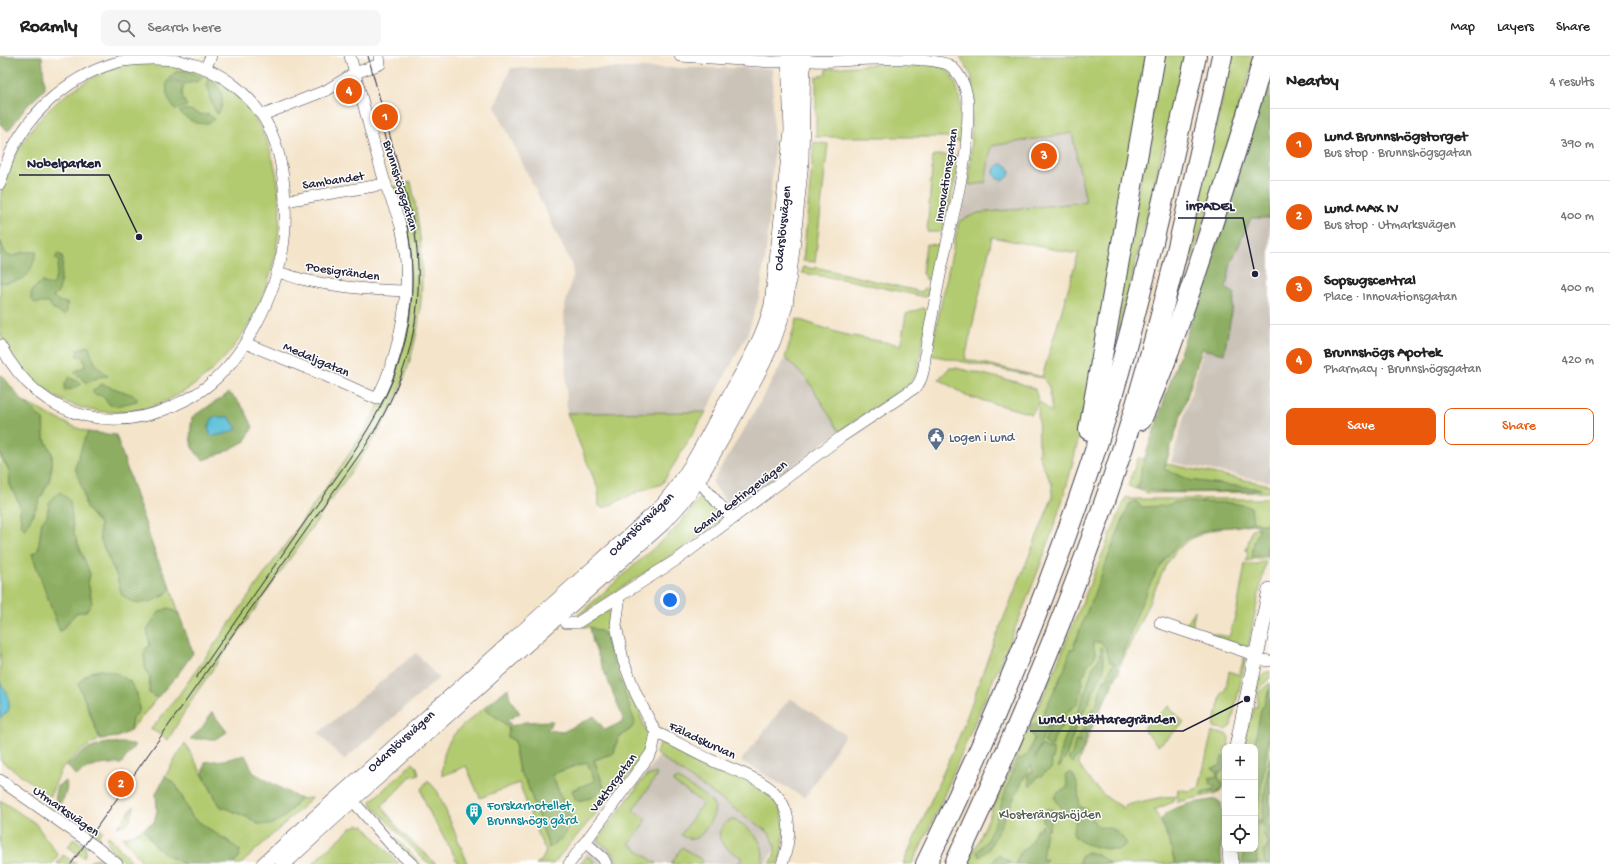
<!DOCTYPE html>
<html lang="en">
<head>
<meta charset="utf-8">
<style>
  :root { --surface:#fff; --page:#f6f6f6; --text:#222; --muted:#767676; --line:#e0e0e0; --accent:#ea580c }
  body { margin:0; font-family:"Gochi Hand",sans-serif; background:var(--page); color:var(--text) }
  .controls { position:absolute; right:12px; bottom:12px; display:grid; overflow:hidden; border-radius:8px; box-shadow:0 4px 16px #0002 }
  .controls button { width:36px; height:36px; display:grid; place-items:center; padding:0; border:0; border-bottom:1px solid var(--line); background:var(--surface); color:var(--text); font:20px sans-serif }
  .you { position:absolute; left:670px; top:544px; width:14px; height:14px; margin:-10px; border:3px solid #fff; border-radius:50%; background:#1a73e8; box-shadow:0 0 0 6px #1a73e833 }
  .badge { display:grid; place-items:center; width:26px; height:26px; border-radius:50%; background:var(--accent); color:#fff; font-size:13px; font-weight:700 }
  .pin { position:absolute; translate:-50% -50%; border:2px solid #fff; box-shadow:0 1px 4px #0006 }
  .list { margin:0; padding:0; list-style:none }
  h2 { display:flex; justify-content:space-between; align-items:center; height:52px; margin:0; padding:0 16px; font-size:17px }
  h2 small { font-size:13px; font-weight:400; color:var(--muted) }
  .list li { display:grid; grid-template-columns:26px 1fr auto; gap:12px; align-items:center; box-sizing:border-box; height:72px; padding:0 16px; border-top:1px solid var(--line) }
  .list b { display:block; font-size:15px; white-space:nowrap }
  .list p { margin:0; font-size:13px; white-space:nowrap; color:var(--muted) }
  .list em { font-size:13px; font-style:normal; color:var(--muted) }
  .actions { display:flex; gap:8px; padding:12px 16px }
  .actions a { flex:1; padding:9px 0; border:1px solid var(--accent); border-radius:8px; text-align:center; font-size:14px; color:var(--accent) }
  .actions .main { background:var(--accent); color:#fff }
  .icon { flex:none; width:22px; height:22px; fill:none; stroke:currentColor; stroke-width:2; stroke-linecap:round; stroke-linejoin:round }
  .map { position:relative; flex:none; width:1270px; height:808px; overflow:hidden }
  header { display:flex; align-items:center; gap:24px; box-sizing:border-box; height:56px; padding:0 20px; background:var(--surface); border-bottom:1px solid var(--line) }
  header strong { font-size:19px }
  nav { display:flex; gap:22px; margin-inline-start:auto; font-size:14px }
  .search { width:280px; height:36px; background:var(--page); display:flex; align-items:center; gap:10px; box-sizing:border-box; padding:0 14px; border-radius:8px; color:var(--muted); font-size:15px }
  main { display:flex }
  aside { flex:1; background:var(--surface) }
  .map>svg:first-child { display:block }
</style>
</head>
<body>
<header>
<strong>Roamly</strong>
<div class="search"><svg class="icon" aria-label="search" viewBox="0 0 24 24"><circle cx="10" cy="10" r="6"/><path d="M15 15l6 6"/></svg>Search here</div>
<nav><a>Map</a><a>Layers</a><a>Share</a></nav>
</header>
<main>
<div class="map">
<svg width="1270" height="808" viewBox="0 0 1270 808">
  <rect width="100%" height="100%" fill="#fff"/>
  <filter id="ink" filterUnits="userSpaceOnUse"><feTurbulence type="fractalNoise" baseFrequency=".025" numOctaves="2"/><feDisplacementMap in="SourceGraphic" scale="8" xChannelSelector="R" yChannelSelector="G"/><feConvolveMatrix kernelMatrix="1 2 1 2 8 2 1 2 1" color-interpolation-filters="sRGB"/></filter>
  <filter id="wash" filterUnits="userSpaceOnUse"><feTurbulence type="fractalNoise" baseFrequency=".012" numOctaves="4" result="noise"/><feDisplacementMap in="SourceGraphic" scale="16" xChannelSelector="R" yChannelSelector="G"/><feGaussianBlur stdDeviation="0.9" result="paint"/><feColorMatrix in="noise" values="0 0 0 0 0 0 0 0 0 0 0 0 0 0 0 0 0 1.4 0 .05"/><feComposite in="paint" operator="in"/></filter>
  <g filter="url(#wash)">
    <rect width="100%" height="100%" fill="#f4e4ca"/>
    <g fill="#cbc3b8">
      <polygon points="511,12 772,12 774,94 767,187 760,238 748,277 706,356 567,357 564,254 573,220 572,210 495,50"/>
      <polygon points="1072,77 1086,146 978,157 959,165 969,129 985,127 991,90"/>
      <polygon points="1270,97 1270,426 1171,406 1240,169"/>
      <polygon points="785,302 808,324 839,375 740,450 729,450 712,426 748,367"/>
      <polygon points="416,597 439,622 344,704 318,677"/>
      <polygon points="790,642 845,679 805,742 741,705"/>
      <polygon points="659,700 782,779 766,808 579,808"/>
    </g>
    <g fill="#b2ca6f" stroke="#6a7655" fill-rule="evenodd">
      <path d="M960 0H1150C1126 137 1106 275 1072 410 1051 492 1014 575 981 652 958 704 938 758 912 808H903L962 674 992 591 1052 443V428L1045 414 1039 400 1038 346 1032 358 966 340 939 323 949 312H956L1017 326 1035 333 1038 344 1052 357 1049 331 1043 322 930 299 959 165 978 157 1086 146 1072 77 991 90 985 127 969 129 971 84 972 21ZM992 181 1072 197 1079 196 1042 321 965 303Z"/>
      <polygon points="1162,0 1185,0 1128,238 1103,333"/>
      <polygon points="1232,0 1255,0 1155,320 1213,83"/>
      <path d="M129 6C144 7 166 6 180 9 185 10 190 12 194 14 222 25 240 39 256 64 316 163 257 326 141 353 107 361 73 354 45 334 28 323 4 295 0 275 0 270 0 264 0 259 0 246 0 232 0 219 0 200 0 181 0 163 0 155 0 145 1 138 2 129 6 121 9 114 31 59 74 25 129 6Z"/>
      <path d="M886 7C899 8 934 6 944 12 962 23 963 67 962 85H955L954 81H816V21L826 18V13L832 12Z"/>
      <polygon points="814,86 828,88 815,206 803,205"/>
      <polygon points="933,99 961,100 943,174 941,176 927,176"/>
      <path d="M411 126C431 219 426 297 376 380L192 643 168 684 151 673 178 640 339 413 364 376 378 351 389 327 409 244 391 132Z"/>
      <polygon points="926,188 939,189 933,224 925,223 925,218 922,218"/>
      <polygon points="803,211 815,213 815,211 922,236 924,232 932,235 930,238 924,241 853,225 802,217"/>
      <polygon points="923,252 928,256 917,317 909,328 839,375 808,324 785,302 797,263 842,278 901,289 906,258"/>
      <path d="M26 347 70 369 88 376C82 387 80 399 75 411L83 435 86 452 100 468V483L117 521 122 539 163 541 171 532 179 558 168 552 150 590 146 592 144 599 145 611 150 623 149 637 157 642 130 675 132 663 139 655 137 637 132 632 130 625 90 616 78 627 100 683 82 694 62 712 50 740 0 704V397L3 404 9 414 10 429 19 447 21 468 25 474 49 425 52 410V397L44 382 43 364ZM49 447 71 464 74 478 90 518 88 527 91 539 86 555 76 557 60 576 32 498 38 495 42 465 47 460Z"/>
      <polygon points="706,356 662,428 639,435 604,452 599,450 598,433 567,357"/>
      <polygon points="1138,402 1270,429 1270,436 1148,437 1128,430"/>
      <path d="M704 440 721 459V465C675 500 624 527 578 562L576 561 674 474 701 441Z"/>
      <path d="M1126 441 1131 443H1270V468C1241 468 1206 470 1181 490 1175 494 1171 503 1166 509L1096 662 1078 707C1087 723 1105 744 1122 750V752H1125L1126 749 1163 741 1176 740 1171 747 1154 754C1165 771 1170 788 1175 808H966L978 786 1053 617Z"/>
      <polygon points="1268,469 1270,470 1268,501 1246,505 1248,497 1246,495 1252,473"/>
      <polygon points="1266,504 1248,591 1186,573 1187,567 1195,554 1192,573 1229,581 1237,554 1245,508 1257,508"/>
      <path d="M606 555H610L611 559 612 582 616 596 648 680V694L637 709 553 808H536L542 804 546 795C534 774 528 749 519 727L480 742 466 710 442 720C442 681 457 675 484 652L504 667 509 674 508 681 515 685 516 699 519 715 527 727 549 792 560 738 552 718 587 706 595 725 572 734 604 731 594 704 614 697 618 682 632 672 590 571H582Z"/>
      <polygon points="1244,602 1246,602 1231,670 1226,674 1213,671 1222,636 1225,636 1229,615 1239,619"/>
      <path d="M1270 615V622L1255 637C1258 627 1259 618 1270 615Z"/>
      <polygon points="1270,627 1270,808 1236,808 1235,793 1255,793 1255,691 1243,691 1249,660 1252,661 1254,651 1257,651 1258,637"/>
      <polygon points="1169,650 1184,667 1158,690 1143,672"/>
      <path d="M1212 676 1227 678 1229 681 1228 691H1225C1225 703 1227 728 1219 737L1177 746 1178 733 1188 735 1199 732Z"/>
      <path d="M667 686 762 731 776 745 781 754 785 775 779 808H770C777 796 777 787 768 776L656 698 659 688Z"/>
      <polygon points="185,687 220,750 249,762 258,768 283,762 300,743 312,742 241,808 232,808 239,802 229,785 210,775 192,761 176,729 165,720"/>
      <polygon points="413,707 417,711 419,718 410,721 382,750 400,775 436,808 430,808 423,803 372,749 371,745"/>
      <polygon points="656,717 657,718 656,721 633,754 645,763 645,766 629,788 657,808 618,808 614,798 599,785 600,780 645,721"/>
      <path d="M676 722C684 727 710 742 714 749 718 757 703 780 696 782 690 784 686 782 681 779L703 747 673 726Z"/>
      <path d="M428 724 438 736 468 808H458C447 782 427 760 421 733Z"/>
      <polygon points="0,744 35,767 58,799 52,808 0,808"/>
      <polygon points="366,749 370,756 421,808 417,808 396,788 364,750"/>
      <path d="M134 750C132 762 130 768 117 771Z"/>
      <path d="M87 764 103 775C96 785 88 777 80 772Z"/>
      <path d="M731 764C737 764 740 767 745 770 758 780 766 792 762 808H738L742 802C732 795 714 787 721 773 724 768 726 766 731 764Z"/>
      <polygon points="358,769 364,770 399,808 312,808 352,771"/>
      <path d="M144 772C157 794 163 798 186 808H144L123 781 135 778Z"/>
      <path d="M108 780 111 782 133 808H126C117 799 106 794 108 780Z"/>
      <polygon points="74,782 85,791 86,795 84,802 68,791"/>
      <polygon points="682,791 703,805 701,808 671,808"/>
      <polygon points="63,799 77,808 57,808"/>
      <polygon points="587,801 592,803 595,808 580,808"/>
      <polygon points="98,802 105,804 111,808 92,808 89,806"/>
    </g>
    <g fill="#8dae62" stroke="#58684e">
      <polygon points="0,0 42,0 45,33 27,50 8,75 0,68"/>
      <path d="M1270 7V162H1251L1231 207 1226 232 1235 238 1224 298 1202 293 1164 413 1189 424 1261 433 1252 435C1215 435 1172 439 1136 432L1140 425 1141 413 1219 182 1262 34 1267 28Z"/>
      <polygon points="184,14 203,21 199,25 185,28 169,22 176,16"/>
      <path d="M208 23C223 30 226 45 218 58 213 55 214 47 209 42L210 37 207 29Z"/>
      <path d="M168 24 184 30C181 38 182 42 187 50L176 54C168 46 164 34 168 24Z"/>
      <path d="M183 54C195 52 196 61 209 58L214 63C203 73 189 65 179 56Z"/>
      <path d="M0 184 5 196 9 200H14L24 196H37C29 221 27 225 0 227Z"/>
      <path d="M58 198 62 200 63 205 59 235 53 241 61 246 67 247V256L64 259 53 253 49 247H35L31 243C30 234 35 230 42 226L51 229 53 228 56 221 59 205 56 203V200Z"/>
      <path d="M89 290C92 303 97 313 108 319V320L99 321 87 327 74 316 85 310 83 301 76 300 78 296 77 293Z"/>
      <polygon points="0,319 3,320 19,341 43,364 44,382 52,397 52,410 49,425 25,474 21,468 19,447 10,429 9,414 3,404 0,397"/>
      <polygon points="69,321 82,328 73,333 64,334 65,328"/>
      <polygon points="102,328 133,339 136,341 137,345 116,350 110,349 102,340 94,338 92,335"/>
      <path d="M229 337C241 345 247 358 253 371L245 385 223 397 203 404C187 390 190 381 192 361Z"/>
      <path d="M88 376 116 379 156 500 171 532C162 542 147 550 133 546 129 545 125 541 122 539L117 521 100 483V468L86 452 83 435 75 411C80 399 82 387 88 376Z"/>
      <polygon points="60,436 70,445 74,478 90,518 88,527 92,547 86,555 76,557 60,576 32,498 38,495 42,465 47,460 49,447 54,440"/>
      <path d="M1136 445 1141 451 1165 450 1175 446 1233 447 1251 451 1253 465 1262 469 1270 466V485L1266 499 1252 501 1254 486 1259 474 1257 470 1252 466C1237 474 1219 469 1204 475 1197 478 1185 483 1179 488 1147 518 1134 568 1119 608H1115L1120 615 1117 619 1100 654 1101 663 1092 669 1088 677 1083 669 1097 647 1103 625 1108 622 1107 618 1114 607 1110 606 1106 593 1101 586 1092 587 1096 597 1095 601 1087 610 1085 617 1082 619C1083 628 1081 640 1077 648 1074 652 1068 654 1065 659L1067 664 1063 666C1061 675 1053 679 1053 689L1049 690 1044 687 1051 667V662L1044 667 1041 662 1065 612 1070 594 1075 592 1074 589 1129 448Z"/>
      <polygon points="168,552 179,558 193,597 178,618 157,642 149,637 150,623 145,611 144,599 146,592 150,590 147,574 159,556"/>
      <polygon points="590,571 603,576 635,666 632,672 618,682 614,697 594,704 604,731 592,742 576,745 572,734 595,725 587,706 552,718 559,737 572,760 563,782 549,792 527,727 519,715 516,699 515,685 508,681 509,673 504,667 484,652 508,632 510,643 520,657 507,664 512,670 525,666 553,665 547,674 563,676 594,660 605,674 624,665 593,587"/>
      <polygon points="1101,591 1103,592 1104,615 1097,627 1087,649 1076,670 1066,701 1059,712 1060,696 1070,668 1077,657 1085,637 1093,611 1100,601"/>
      <path d="M101 614C126 617 139 629 139 655L132 663 130 675 118 681 100 683 78 627 90 616Z"/>
      <polygon points="1270,632 1270,672 1256,765 1263,763 1265,734 1270,700 1270,808 1265,808 1263,795 1266,794 1268,787 1264,779 1262,766 1256,770 1257,808 1243,808 1243,793 1255,793 1255,691 1254,691 1261,653 1264,648"/>
      <polygon points="212,656 227,676 216,683 190,683 202,672"/>
      <path d="M1049 664V669L1045 675 1035 703 1042 689 1047 692H1053V703L1050 704 1052 707 1051 713 1044 717 1041 721 1038 720 1030 731 1027 718 1033 715 1031 709 1025 720 989 793 980 801 977 796 987 784 997 761 1007 731 1017 704C1030 701 1030 693 1034 682L1029 674 1034 667 1045 668Z"/>
      <polygon points="1084,671 1087,679 1083,692 1084,694 1072,707 1068,703 1072,698 1076,683 1080,687 1078,681"/>
      <path d="M106 687H126L135 689 121 708C105 707 89 709 76 720L67 709 86 694Z"/>
      <polygon points="245,699 254,717 300,743 283,762 270,769 258,768 249,762 220,750 203,718 205,706 224,704"/>
      <polygon points="1222,701 1225,701 1225,712 1221,717 1218,716 1219,724 1222,725 1222,731 1218,736 1209,735 1202,739 1200,737 1214,733 1215,729 1210,728 1210,721 1217,721 1216,715 1212,712 1220,710"/>
      <path d="M1071 716C1079 724 1078 740 1080 751L1087 753 1094 766 1099 771C1114 772 1117 774 1126 786V788L1119 794C1110 794 1073 789 1073 776 1073 770 1078 766 1074 761 1071 757 1066 757 1063 754 1061 751 1056 745 1055 742L1057 737 1067 732V726L1065 719Z"/>
      <polygon points="165,720 176,729 192,761 240,794 239,802 232,808 186,808 170,801 155,790 144,772 154,766 157,755 156,738"/>
      <path d="M66 725C68 733 65 740 61 747L56 745 55 738 57 730Z"/>
      <path d="M1216 743 1221 747 1222 753 1221 797 1222 808H1175L1169 783 1161 764C1167 749 1201 746 1216 743Z"/>
      <path d="M1047 752 1050 754 1052 753 1054 756 1050 764 1049 774C1042 767 1040 760 1047 752Z"/>
      <polygon points="1042,769 1046,774 1042,804 1047,803 1043,808 1016,808 1019,799 1030,787 1037,773 1040,773"/>
      <polygon points="1087,796 1099,799 1110,808 1080,808 1079,806 1081,801"/>
      <polygon points="998,799 1009,805 1009,808 991,808"/>
    </g>
    <g fill="#5bc0d8" stroke="#3e718a">
      <circle cx="1002" cy="116" r="8"/>
      <polygon points="213,361 229,361 237,373 225,378 211,380 208,372"/>
      <path d="M0 626C4 633 13 647 8 655 6 658 2 660 0 662Z"/>
    </g>
  </g>
  <g filter="url(#ink)">
    <g fill="none" stroke-linecap="round" stroke-linejoin="round">
      <g stroke="#423f50" stroke-width="12">
        <g id="street">
          <polyline points="680,0 772,6 795,5"/>
          <polyline points="206,11 211,0"/>
          <polyline points="263,59 327,34 355,17 380,8 379,0"/>
          <path d="M0 128C3 118 6 108 10 98 31 53 73 17 122 5 164 0 201 3 235 30 268 57 280 88 284 130 286 152 286 175 282 197 272 248 239 313 193 340 186 344 179 347 173 350 145 363 117 367 86 360 47 351 19 324 0 289"/>
          <polyline points="285,145 386,128"/>
          <path d="M277 216C286 218 293 221 301 223 335 231 370 234 405 235"/>
          <path d="M245 287 326 320 377 343C402 294 413 229 402 175 398 156 388 139 383 120 371 80 362 40 350 0"/>
          <polyline points="692,420 698,424 717,446 733,463"/>
          <path d="M617 542 619 547 616 569 623 604 636 638 656 677C675 684 692 696 711 704 728 712 746 717 762 727 793 745 793 778 782 808"/>
          <path d="M566 567H577L678 503 841 381 916 331C926 320 924 300 927 286 934 251 940 216 948 182 955 153 962 124 966 93 967 80 968 65 968 51 968 36 962 18 949 9 929 0 864 3 839 5 825 5 809 7 797 1"/>
          <polyline points="1160,567 1249,597 1262,604 1270,605"/>
          <polyline points="0,724 96,791 117,808"/>
          <polyline points="347,738 393,791 412,808"/>
          <polyline points="585,786 603,802 606,808"/>
          <polyline points="569,808 649,700 652,695 656,677"/>
        </g>
      </g>
      <g stroke="#423f50" stroke-width="16">
        <g id="secondary">
          <polyline points="1237,691 1270,534"/>
          <polyline points="1230,793 1231,808"/>
          <path d="M264 808 656 456C686 425 705 386 725 348 743 316 763 285 772 249L792 74 789 0"/>
          <polyline points="283,808 352,744 663,467 681,447 698,424 733,363 763,307 773,285 785,250 792,193 801,105 803,0"/>
        </g>
      </g>
      <g stroke="#423f50" stroke-width="22">
        <g id="highway">
          <path d="M1141 364C1164 314 1181 261 1199 208 1222 139 1245 70 1264 0"/>
          <polyline points="1089,374 1155,0"/>
          <path d="M926 808C998 661 1060 510 1108 354 1143 238 1169 118 1196 0"/>
          <path d="M955 808C1019 672 1077 534 1123 391 1164 263 1192 131 1222 0"/>
        </g>
      </g>
      <use href="#street" stroke="#fff" stroke-width="11"/>
      <use href="#secondary" stroke="#fff" stroke-width="15"/>
      <use href="#highway" stroke="#fff" stroke-width="20"/>
      <g stroke="#22223b" stroke-width="1">
        <path d="M196 622C231 571 267 521 302 470 359 388 414 324 412 218 411 161 391 107 377 52"/>
        <path d="M71 808 362 395C411 320 428 252 413 164L368 0"/>
      </g>
    </g>
  </g>
  <defs>
    <g id="civic-pin" transform="scale(0.9)"><path d="M0 17L-7.5 6A9.5 9.5 0 1 1 7.5 6Z" fill="#5c6f8a" stroke="#fff"/><path d="M-.6-6.5H3V-4.5H.6V-3L4-1V1h2V6H-6V1h2V-1L-.6-3ZM-1.2 2.5V6h2.4V2.5Z" fill="#fff"/></g>
    <g id="building-pin" transform="scale(0.9)"><path d="M0 17L-7.5 6A9.5 9.5 0 1 1 7.5 6Z" fill="#0f9aa8" stroke="#fff"/><path d="M-4-6H4V6H1V3H-1V6H-4ZM-2.5-4.3h1.7v1.8h-1.7ZM.8-4.3h1.7v1.8H.8ZM-2.5-1h1.7V.8h-1.7ZM.8-1h1.7V.8H.8Z" fill="#fff"/></g>
  </defs>
  <g fill-rule="evenodd">
    <use href="#civic-pin" x="936" y="380"/>
    <use href="#building-pin" x="474" y="755"/>
  </g>
  <g text-anchor="middle" stroke-width="3" stroke-linejoin="round" paint-order="stroke">
    <g font-size="13" fill="#22223b" stroke="#fff">
      <text transform="translate(945 119) rotate(-81)" y="5">Innovationsgatan</text>
      <text transform="translate(333 123) rotate(-9)" y="5">Sambandet</text>
      <text transform="translate(402 129) rotate(73)" y="5">Brunnshögsgatan</text>
      <text transform="translate(781 172) rotate(-84)" y="5">Odarslövsvägen</text>
      <text transform="translate(343 214) rotate(8)" y="5">Poesigränden</text>
      <text transform="translate(317 302) rotate(23)" y="5">Medaljgatan</text>
      <text transform="translate(739 440) rotate(-37)" y="5">Gamla Getingevägen</text>
      <text transform="translate(640 467) rotate(-44)" y="5">Odarslövsvägen</text>
      <text transform="translate(703 683) rotate(25)" y="5">Fäladskurvan</text>
      <text transform="translate(400 684) rotate(-42)" y="5">Odarslövsvägen</text>
      <text transform="translate(612 726) rotate(-53)" y="5">Vektorgatan</text>
      <text transform="translate(67 754) rotate(35)" y="5">Utmarksvägen</text>
    </g>
    <g font-size="13" fill="#4e5e75" stroke="#fff" text-anchor="start">
      <text x="949" y="385">Logen i Lund</text>
    </g>
    <g font-size="13" fill="#0d838f" stroke="#fff" text-anchor="start">
      <text x="487" y="753">Forskarhotellet,<tspan x="487" dy="15">Brunnshögs gård</tspan></text>
    </g>
    <g font-size="13" fill="#545d4d" stroke="#fff">
      <text x="1050" y="762">Klosterängshöjden</text>
    </g>
  </g>
  <path fill="none" stroke="#22223b" stroke-width="1.5" d="M139 181L109 119H19M1255 218L1243 162H1178M1247 643L1183 675H1030"/>
  <g fill="#22223b" stroke="#fff" stroke-width="1.5">
    <circle cx="139" cy="181" r="4"/>
    <circle cx="1255" cy="218" r="4"/>
    <circle cx="1247" cy="643" r="4"/>
  </g>
  <g font-size="14" text-anchor="middle" font-weight="bold" fill="#22223b" stroke="#fff" stroke-width="3" stroke-linejoin="round" paint-order="stroke">
    <text x="64" y="111">Nobelparken</text>
    <text x="1210" y="154">inPADEL</text>
    <text x="1107" y="667">Lund Utsättaregränden</text>
  </g>
</svg>
<div class="controls">
<button>+</button>
<button>−</button>
<button><svg class="icon" aria-label="locate" viewBox="0 0 24 24"><circle cx="12" cy="12" r="6"/><path d="M12 2v4M12 18v4M2 12h4M18 12h4"/></svg></button>
</div>
<div class="you"></div>
<div class="pin badge" style="left:385px;top:61px">1</div>
<div class="pin badge" style="left:121px;top:728px">2</div>
<div class="pin badge" style="left:1044px;top:100px">3</div>
<div class="pin badge" style="left:349px;top:35px">4</div>
</div>
<aside>
<h2>Nearby<small>4 results</small></h2>
<ul class="list">
<li><span class="badge">1</span><div><b>Lund Brunnshögstorget</b><p>Bus stop · Brunnshögsgatan</p></div><em>390 m</em></li>
<li><span class="badge">2</span><div><b>Lund MAX IV</b><p>Bus stop · Utmarksvägen</p></div><em>400 m</em></li>
<li><span class="badge">3</span><div><b>Sopsugscentral</b><p>Place · Innovationsgatan</p></div><em>400 m</em></li>
<li><span class="badge">4</span><div><b>Brunnshögs Apotek</b><p>Pharmacy · Brunnshögsgatan</p></div><em>420 m</em></li>
</ul>
<div class="actions"><a class="main">Save</a><a>Share</a></div>
</aside>
</main>
</body>
</html>
